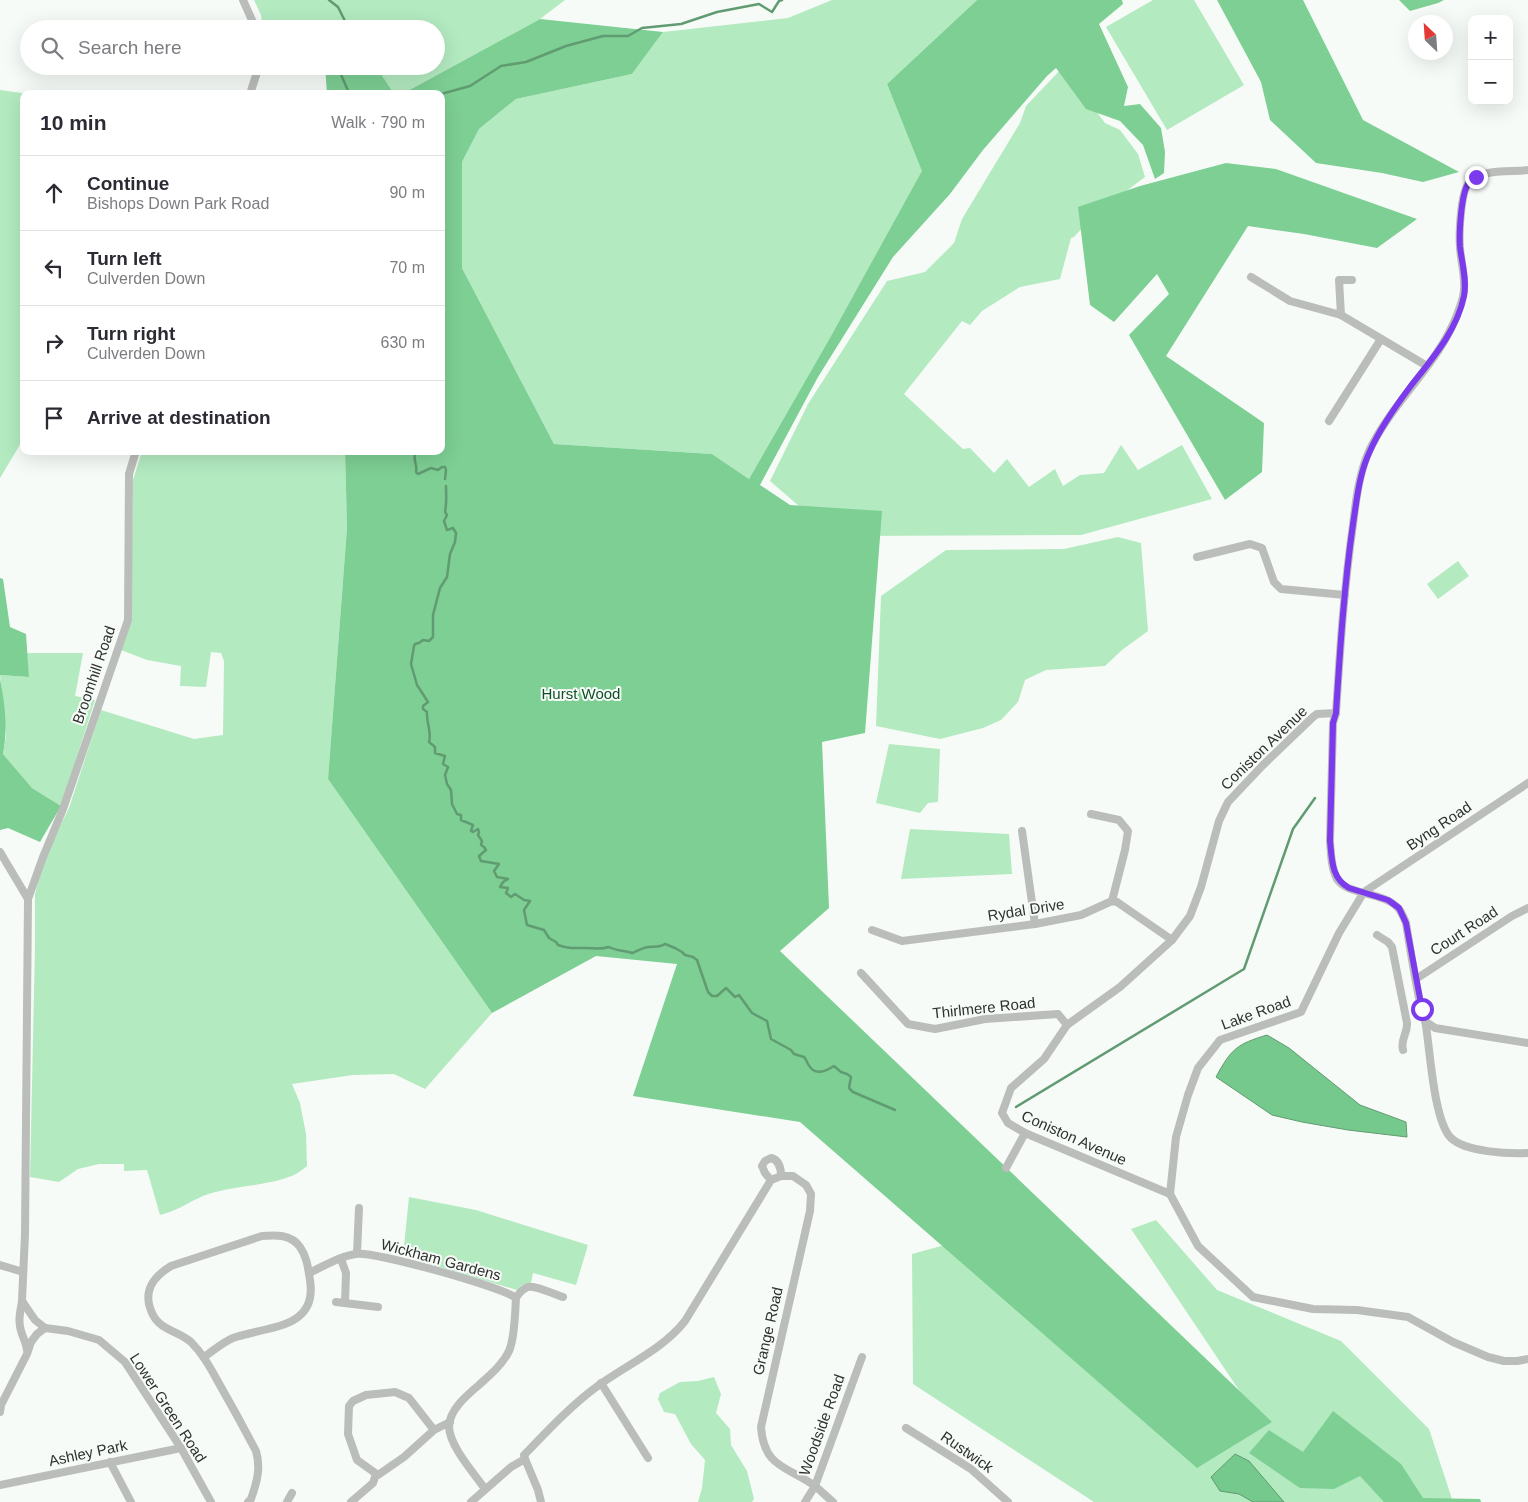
<!DOCTYPE html>
<html lang="en">
<head>
<meta charset="utf-8">
<style>
  :root { --surface:#fff; --page:#f2f2f3; --text:#2b2b33; --muted:#7c7c81; --line:#e1e1e2 }
  body { margin:0; font-family:Arial,sans-serif; background:var(--page); color:var(--text) }
  .controls { position:absolute; right:15px; top:15px; display:grid; overflow:hidden; border-radius:10px; box-shadow:0 5px 20px #0002 }
  .controls button { width:45px; height:45px; display:grid; place-items:center; padding:0; border:0; border-bottom:1px solid var(--line); background:var(--surface); color:var(--text); font:25px sans-serif }
  .compass { position:absolute; left:1408px; top:15px; width:45px; height:45px; border-radius:50%; background:var(--surface); box-shadow:0 5px 20px #0002; rotate:335deg }
  .stop { position:absolute; width:15px; height:15px; margin:-11px; border:4px solid #7c3aed; border-radius:50%; background:#fff }
  .stop.end { background:#7c3aed; border-color:#fff; box-shadow:0 1px 5px #0008 }
  .list { margin:0; padding:0; list-style:none }
  h2 { display:flex; justify-content:space-between; align-items:center; height:65px; margin:0; padding:0 20px; font-size:21px }
  h2 small { font-size:16px; font-weight:400; color:var(--muted) }
  .list li { display:grid; grid-template-columns:32px 1fr auto; gap:15px; align-items:center; box-sizing:border-box; height:75px; padding:0 20px; border-top:1px solid var(--line) }
  .list b { display:block; font-size:19px; white-space:nowrap }
  .list p { margin:0; font-size:16px; white-space:nowrap; color:var(--muted) }
  .list em { font-size:16px; font-style:normal; color:var(--muted) }
  .icon { flex:none; width:28px; height:28px; fill:none; stroke:currentColor; stroke-width:2; stroke-linecap:round; stroke-linejoin:round }
  .map { position:relative; flex:none; width:1528px; height:1502px; overflow:hidden }
  .search { position:absolute; background:var(--surface); box-shadow:0 5px 20px #0002; left:20px; top:20px; width:425px; height:55px; display:flex; align-items:center; gap:12px; box-sizing:border-box; padding:0 18px; border-radius:28px; color:var(--muted); font-size:19px }
  .panel { position:absolute; background:var(--surface); box-shadow:0 5px 20px #0002; left:20px; top:90px; width:425px; height:365px; border-radius:10px }
  .map>svg:first-child { display:block }
</style>
</head>
<body>
<div class="map">
<svg width="1528" height="1502" viewBox="0 0 1528 1502">
  <rect width="100%" height="100%" fill="#f7fbf8"/>
  <g fill="#b3eac0">
    <polygon points="254,0 565,0 540,19 402,94 394,94 376,66 436,66 436,29 263,29 261,15"/>
    <polygon points="832,0 977,0 887,84 923,171 831,336 749,479 712,454 554,444 462,268 462,162 479,129 516,99 632,74 663,32 788,18"/>
    <polygon points="1153,0 1194,0 1244,85 1167,130 1106,27"/>
    <polygon points="1063,67 1105,123 1120,130 1138,154 1145,177 1093,216 1074,237 1071,238 1060,279 1020,287 982,311 970,325 962,321 904,394 963,449 970,448 994,473 1007,459 1029,487 1055,469 1063,486 1080,475 1104,473 1121,445 1138,470 1182,445 1212,499 1081,535 844,536 821,525 770,481 808,404 887,281 925,272 954,243 962,219 1020,123 1026,106"/>
    <polygon points="0,90 29,94 24,94 24,438 0,478"/>
    <path d="M142 451H345L347 528 328 779 492 1013 425 1089 394 1074 353 1075 292 1084 300 1103 306 1134 307 1166C303 1169 298 1173 294 1175 266 1187 231 1185 203 1196 187 1203 177 1211 160 1215L147 1170 124 1171V1164H99L78 1169 59 1182 30 1177 35 946V894L44 859 69 808 101 710 194 739 223 735 224 661 221 653 211 652 206 687 180 686 181 666 147 660 121 650 131 618 133 480Z"/>
    <polygon points="1118,537 1141,543 1148,631 1122,650 1105,666 1046,670 1025,680 1018,702 1001,720 983,728 940,739 876,726 881,596 946,550 1064,549"/>
    <polygon points="1458,561 1469,576 1438,599 1427,584"/>
    <polygon points="27,653 83,653 75,696 95,700 61,806 32,788 3,754 6,736 0,675 29,677"/>
    <polygon points="889,744 940,749 938,802 928,803 920,813 876,803"/>
    <polygon points="910,829 1009,834 1012,874 901,879"/>
    <polygon points="409,1197 476,1210 588,1245 576,1285 533,1273 531,1283 522,1285 517,1290 403,1256"/>
    <polygon points="1156,1220 1217,1290 1341,1341 1429,1429 1453,1502 1094,1502 913,1384 912,1254 970,1238 1257,1417 1131,1229"/>
    <polygon points="714,1377 721,1394 716,1413 730,1429 731,1445 747,1471 754,1499 752,1502 698,1502 702,1488 705,1460 691,1444 675,1414 664,1412 658,1399 660,1393 680,1382 698,1381"/>
  </g>
  <g fill="#7dcf94">
    <polygon points="977,0 1122,0 1123,4 1099,24 1128,87 1124,106 1140,104 1161,128 1165,152 1164,173 1155,179 1143,145 1120,121 1086,109 1056,68 1047,76 983,150 950,194 893,257 818,377 760,485 790,505 882,511 865,733 822,742 829,908 780,951 1272,1422 1197,1468 800,1122 633,1096 677,964 596,956 492,1013 328,779 347,528 345,451 441,451 441,94 402,94 540,19 663,32 632,74 516,99 479,129 462,162 462,268 554,444 712,454 749,479 831,336 922,171 887,84"/>
    <polygon points="1217,0 1303,0 1363,120 1459,172 1423,182 1382,173 1316,163 1270,120 1261,82"/>
    <polygon points="1399,0 1444,0 1438,3 1410,11"/>
    <polygon points="325,66 376,66 394,94 327,94"/>
    <polygon points="1226,163 1276,169 1417,219 1377,248 1304,234 1248,226 1166,356 1264,423 1262,472 1225,500 1129,335 1169,294 1157,274 1114,322 1090,305 1078,207 1140,186"/>
    <polygon points="0,578 3,579 10,627 26,634 29,677 0,675"/>
    <path d="M0 679C5 704 8 728 3 754L32 788 61 806 40 842 8 828 0 830Z"/>
    <polygon points="1333,1411 1401,1464 1423,1498 1480,1499 1481,1502 1384,1502 1360,1476 1334,1489 1300,1488 1249,1453 1269,1430 1303,1452"/>
  </g>
  <g fill="#76c98d" stroke="#619b71">
    <path d="M1267 1035 1289 1048 1360 1105 1406 1122 1407 1137 1348 1130 1302 1122 1272 1115 1216 1077C1231 1049 1237 1044 1267 1035Z"/>
    <polygon points="1235,1454 1249,1461 1284,1502 1253,1502 1239,1494 1220,1491 1211,1477"/>
  </g>
  <g fill="none" stroke-linecap="round" stroke-linejoin="round">
    <g stroke="#619b71" stroke-width="2.5">
      <polyline points="329,0 338,7 345,21 339,29"/>
      <polyline points="339,66 339,70 349,93 351,94"/>
      <polyline points="441,94 470,86 501,66 526,62 566,46 603,36 628,36 642,28 681,24 717,12 759,4 772,12 779,1 782,0"/>
      <path d="M414 451 415 454C413 461 418 466 416 472L418 474 431 468 438 470 442 467H445L446 470 445 479"/>
      <path d="M446 486C446 494 447 503 445 512L447 515 444 521 447 530 453 528 456 533 455 542 450 554 447 577 440 588 433 615V637L429 641 423 640 419 643 415 644 414 646 411 664 417 685 428 702 423 706V709L427 712C426 722 432 732 429 742L435 747V753L445 756 443 764 448 767 445 775 447 784 451 790 452 804 457 814 461 815V820L473 825 471 831 473 832 478 829 479 832 478 835 482 841 481 845 484 847 486 850 479 856 481 861 499 864 494 871 497 877 508 879 503 882 500 887 508 888 506 893 511 897 515 894 524 900 530 901 524 910 527 925 544 930 549 938 556 942 558 945C569 949 573 948 585 948 595 948 599 950 609 947 614 950 625 951 632 953 637 951 642 948 648 947 654 946 659 948 665 944L675 948 682 952 685 955 693 957 697 960 708 992 712 996H717L726 988 735 997 739 995 752 1013 767 1021 771 1039 791 1050 794 1054 804 1057C806 1059 807 1062 808 1064 815 1077 826 1071 834 1066L841 1072 847 1074 851 1077 849 1088 853 1092 895 1110"/>
      <polyline points="1016,1107 1244,969 1293,829 1315,798"/>
    </g>
    <g stroke="#bbbdbb" stroke-width="8">
      <polyline points="243,0 256,29"/>
      <polyline points="250,94 259,66"/>
      <path d="M1528 170C1511 172 1487 169 1472 179 1460 187 1459 233 1460 248 1461 262 1465 275 1464 289 1464 298 1460 306 1457 315 1438 365 1392 402 1369 451 1359 474 1356 499 1353 525 1344 587 1340 650 1336 713L1333 723 1330 841C1331 853 1331 868 1337 879 1348 896 1384 891 1399 909 1402 913 1404 918 1406 923 1410 948 1414 973 1419 998 1421 1005 1424 1012 1425 1020 1430 1046 1433 1120 1451 1138 1466 1152 1508 1154 1528 1153"/>
      <polyline points="1251,277 1290,301 1341,315 1427,366"/>
      <polyline points="1341,315 1339,280 1352,280"/>
      <polyline points="1329,421 1381,339"/>
      <polyline points="1197,557 1250,544 1262,548 1274,582 1281,589 1345,595"/>
      <polyline points="1091,814 1119,820 1128,831 1125,850 1112,901"/>
      <polyline points="1022,831 1035,924"/>
      <polyline points="0,852 28,899 25,1234 22,1301 35,1320 45,1328 68,1331 99,1340 125,1362 181,1448 211,1502"/>
      <polyline points="28,899 43,857 63,809 128,620 129,474 136,451"/>
      <polyline points="872,930 902,941 1035,924 1081,915 1112,901 1117,902 1172,940"/>
      <path d="M1377 935 1388 942 1392 947 1407 1023C1408 1033 1400 1039 1403 1050"/>
      <polyline points="861,973 908,1024 935,1029 985,1019 1058,1014 1067,1025"/>
      <polyline points="1416,979 1512,916 1528,908"/>
      <polyline points="1425,1021 1435,1028 1528,1043"/>
      <polyline points="1006,1168 1025,1133"/>
      <path d="M771 1180 765 1173 762 1166 765 1161 771 1158C779 1160 781 1168 781 1176"/>
      <polyline points="1170,1194 1025,1133 1008,1123 1002,1113 1011,1088 1044,1059 1067,1025 1120,987 1172,940 1190,916 1201,887 1219,821 1228,802 1263,765 1313,717 1317,714 1336,713"/>
      <polyline points="1170,1194 1176,1137 1188,1095 1198,1068 1220,1040 1301,1012 1339,933 1364,892 1528,783"/>
      <polyline points="1170,1194 1198,1246 1253,1297 1313,1309 1357,1310 1408,1317 1453,1342 1488,1357 1504,1361 1517,1361 1528,1359"/>
      <polyline points="357,1253 359,1208"/>
      <polyline points="341,1259 346,1273 345,1303"/>
      <polyline points="0,1265 23,1272"/>
      <path d="M309 1273C324 1266 340 1256 356 1254 374 1251 502 1287 516 1298"/>
      <path d="M516 1298C519 1293 522 1289 528 1287 535 1285 554 1294 563 1297"/>
      <path d="M22 1301C21 1310 18 1317 20 1326 21 1335 26 1341 27 1350"/>
      <polyline points="336,1302 378,1307"/>
      <path d="M204 1357C213 1351 223 1342 233 1338 266 1326 318 1330 310 1280 308 1268 307 1257 300 1247 291 1234 276 1235 262 1236L171 1266C153 1277 142 1291 152 1313 159 1330 179 1331 191 1342 204 1355 212 1371 221 1387 233 1408 245 1430 256 1451 261 1468 257 1482 251 1499L248 1502"/>
      <polyline points="601,1383 648,1458"/>
      <polyline points="0,1412 1,1405 27,1354 31,1342 37,1334 45,1328"/>
      <polyline points="906,1428 971,1469 1008,1502"/>
      <polyline points="434,1430 409,1398 395,1392 366,1395 353,1401 349,1406 348,1434 357,1460 378,1475 404,1457 434,1430 450,1422"/>
      <polyline points="110,1462 131,1502"/>
      <polyline points="0,1485 181,1448"/>
      <path d="M485 1489C474 1473 450 1447 449 1427 449 1410 467 1395 479 1385 490 1375 503 1364 509 1351 515 1338 515 1312 516 1298"/>
      <polyline points="287,1502 292,1493"/>
      <polyline points="351,1502 373,1483 376,1474"/>
      <polyline points="471,1502 511,1467 525,1459"/>
      <path d="M541 1502 538 1490 525 1459 524 1455 529 1450C551 1427 574 1403 599 1385 628 1364 663 1349 685 1321L771 1180 781 1176H793L806 1185 811 1194 810 1211 761 1427C764 1468 787 1466 815 1486 821 1491 827 1497 833 1502"/>
      <polyline points="805,1502 815,1486 862,1357"/>
    </g>
  </g>
  <g fill="none" stroke-linecap="round" stroke-linejoin="round">
    <path stroke="#7c3aed" stroke-width="6" d="M1422 1009 1406 923 1399 908 1388 900 1349 888C1331 878 1332 859 1330 841L1333 723 1336 713C1340 650 1344 587 1353 524 1357 499 1359 474 1370 451 1380 428 1395 407 1410 387 1431 360 1457 331 1464 296 1467 280 1462 263 1460 247 1459 234 1461 195 1468 184 1470 181 1473 179 1476 177"/>
  </g>
  <g text-anchor="middle" stroke-width="4" stroke-linejoin="round" paint-order="stroke">
    <g font-size="15" fill="#2f312f" stroke="#f7fbf8">
      <text transform="translate(94 675) rotate(-71)" y="5">Broomhill Road</text>
      <text transform="translate(1264 748) rotate(-44)" y="5">Coniston Avenue</text>
      <text transform="translate(1439 826) rotate(-34)" y="5">Byng Road</text>
      <text transform="translate(1026 910) rotate(-9)" y="5">Rydal Drive</text>
      <text transform="translate(1464 931) rotate(-33)" y="5">Court Road</text>
      <text transform="translate(984 1008) rotate(-6)" y="5">Thirlmere Road</text>
      <text transform="translate(1256 1013) rotate(-20)" y="5">Lake Road</text>
      <text transform="translate(1074 1138) rotate(24)" y="5">Coniston Avenue</text>
      <text transform="translate(441 1260) rotate(15)" y="5">Wickham Gardens</text>
      <text transform="translate(768 1331) rotate(-77)" y="5">Grange Road</text>
      <text transform="translate(168 1408) rotate(57)" y="5">Lower Green Road</text>
      <text transform="translate(822 1425) rotate(-70)" y="5">Woodside Road</text>
      <text transform="translate(967 1452) rotate(35)" y="5">Rustwick</text>
      <text transform="translate(88 1453) rotate(-12)" y="5">Ashley Park</text>
    </g>
    <g font-size="15" fill="#104e28" stroke="#f7fbf8">
      <text x="581" y="699">Hurst Wood</text>
    </g>
  </g>
</svg>
<div class="controls">
<button>+</button>
<button>−</button>
</div>
<svg class="compass" viewBox="-18 -18 36 36"><path d="M0-13l5 13h-10z" fill="#e53935"/><path d="M0 13l5-13h-10z" fill="#7c7c81"/></svg>
<div class="stop" style="left:1422px;top:1009px"></div>
<div class="stop end" style="left:1476px;top:177px"></div>
<div class="search"><svg class="icon" aria-label="search" viewBox="0 0 24 24"><circle cx="10" cy="10" r="6"/><path d="M15 15l6 6"/></svg>Search here</div>
<section class="panel">
<h2>10 min<small>Walk · 790 m</small></h2>
<ul class="list">
<li><svg class="icon" aria-label="ahead" viewBox="0 0 24 24"><path d="M12 20V5M6 11l6-6 6 6"/></svg><div><b>Continue</b><p>Bishops Down Park Road</p></div><em>90 m</em></li>
<li><svg class="icon" aria-label="left" viewBox="0 0 24 24"><path d="M17 20v-9H6M10 6l-5 5 5 5"/></svg><div><b>Turn left</b><p>Culverden Down</p></div><em>70 m</em></li>
<li><svg class="icon" aria-label="right" viewBox="0 0 24 24"><path d="M7 20v-9h11M14 6l5 5-5 5"/></svg><div><b>Turn right</b><p>Culverden Down</p></div><em>630 m</em></li>
<li><svg class="icon" aria-label="arrive" viewBox="0 0 24 24"><path d="M6 21V4h12l-3 4 3 4H6"/></svg><div><b>Arrive at destination</b></div></li>
</ul>
</section>
</div>
</body>
</html>
